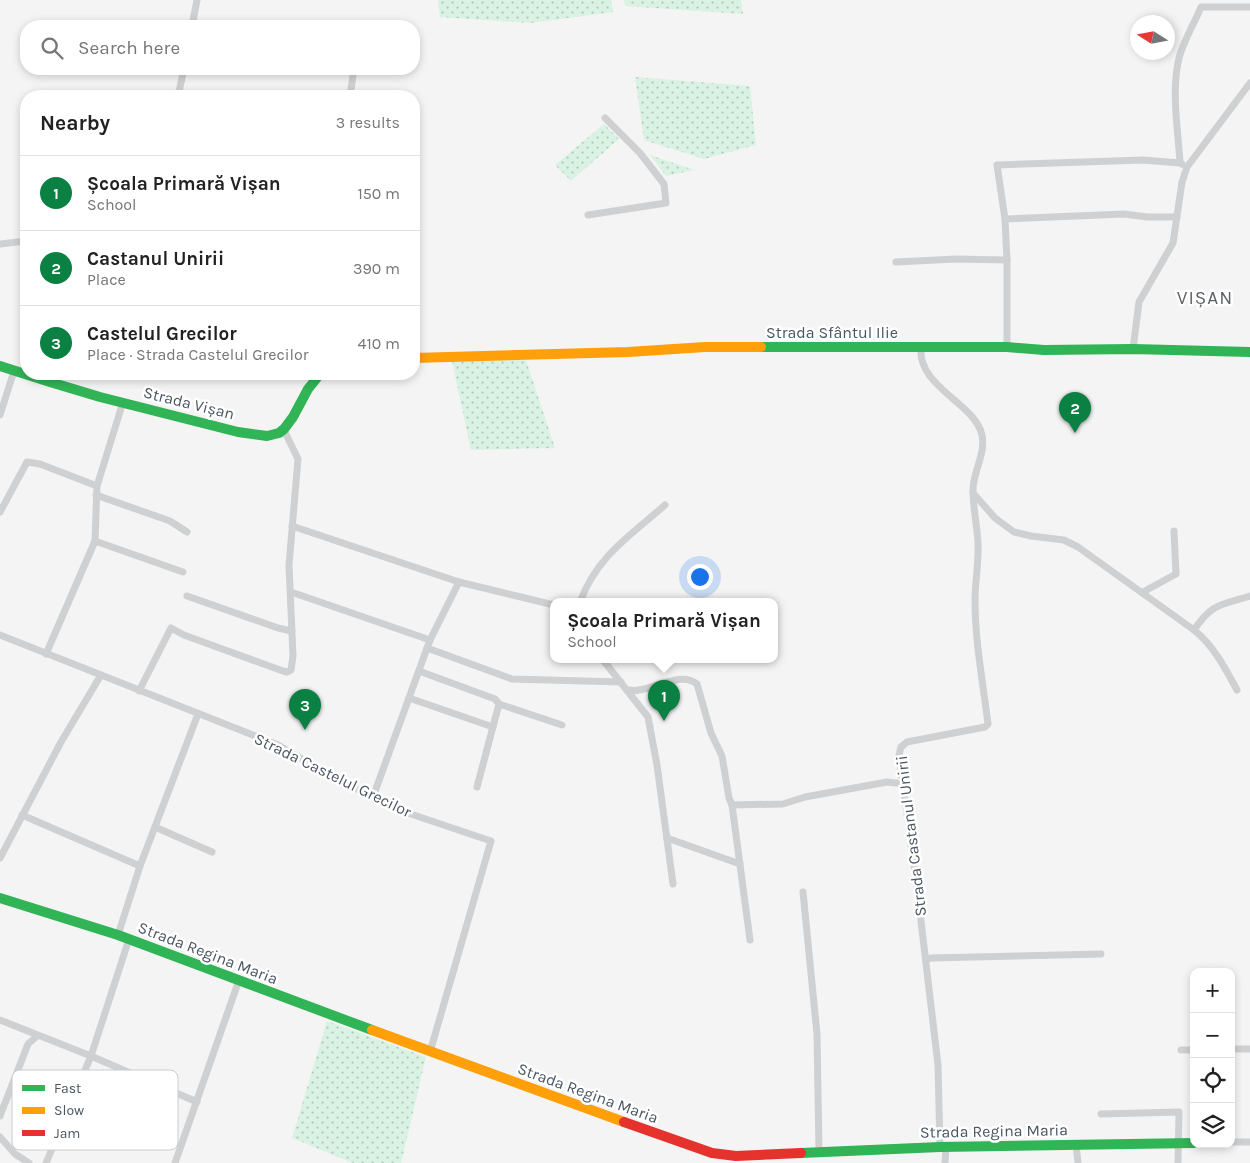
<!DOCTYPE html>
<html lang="en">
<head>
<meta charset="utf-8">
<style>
	:root { --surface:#fff; --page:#f6f6f6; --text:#222; --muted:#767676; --line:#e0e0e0; --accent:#0b8043 }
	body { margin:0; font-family:Karla,sans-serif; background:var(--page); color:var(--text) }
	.controls { position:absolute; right:15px; bottom:15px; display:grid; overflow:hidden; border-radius:10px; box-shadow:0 2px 8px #0003 }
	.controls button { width:45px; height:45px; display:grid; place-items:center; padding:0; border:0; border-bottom:1px solid var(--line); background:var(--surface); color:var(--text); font:25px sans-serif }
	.compass { position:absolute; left:1130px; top:15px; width:45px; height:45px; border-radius:50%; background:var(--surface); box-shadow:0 2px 8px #0003; rotate:281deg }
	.you { position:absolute; left:699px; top:576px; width:18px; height:18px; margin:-12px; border:4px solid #fff; border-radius:50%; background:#1a73e8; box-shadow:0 0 0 8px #1a73e833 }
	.badge { display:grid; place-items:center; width:32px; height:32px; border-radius:50%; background:var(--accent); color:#fff; font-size:16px; font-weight:700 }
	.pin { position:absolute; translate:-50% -41px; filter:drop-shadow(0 1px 2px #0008) }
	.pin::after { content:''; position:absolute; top:26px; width:18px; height:15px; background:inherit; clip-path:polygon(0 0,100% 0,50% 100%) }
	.popup { position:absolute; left:550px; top:598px; width:228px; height:65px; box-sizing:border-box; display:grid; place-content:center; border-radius:10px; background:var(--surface); filter:drop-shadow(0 1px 4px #0005); font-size:16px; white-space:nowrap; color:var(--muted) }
	.popup b { font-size:19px; color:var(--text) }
	.popup::after { content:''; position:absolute; left:50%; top:100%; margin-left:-10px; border:10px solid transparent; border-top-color:var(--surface) }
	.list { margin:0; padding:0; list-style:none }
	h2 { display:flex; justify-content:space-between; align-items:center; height:65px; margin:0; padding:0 20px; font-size:21px }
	h2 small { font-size:16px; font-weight:400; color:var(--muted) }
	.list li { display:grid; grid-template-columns:32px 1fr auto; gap:15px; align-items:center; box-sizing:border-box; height:75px; padding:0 20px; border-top:1px solid var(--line) }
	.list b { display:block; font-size:19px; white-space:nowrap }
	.list p { margin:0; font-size:16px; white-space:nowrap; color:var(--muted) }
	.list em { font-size:16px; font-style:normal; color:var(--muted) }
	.icon { flex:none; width:28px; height:28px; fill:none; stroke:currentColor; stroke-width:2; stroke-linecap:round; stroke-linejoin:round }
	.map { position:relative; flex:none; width:1250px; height:1163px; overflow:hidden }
	.search { position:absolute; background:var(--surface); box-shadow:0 2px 8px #0003; left:20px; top:20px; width:400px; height:55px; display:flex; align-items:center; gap:12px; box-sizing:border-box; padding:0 18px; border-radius:20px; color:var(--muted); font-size:19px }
	.panel { position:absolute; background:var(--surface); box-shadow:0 2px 8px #0003; left:20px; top:90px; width:400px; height:290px; border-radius:20px }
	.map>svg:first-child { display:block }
</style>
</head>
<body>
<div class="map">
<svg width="1250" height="1163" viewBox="0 0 1250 1163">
	<defs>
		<pattern id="grass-dots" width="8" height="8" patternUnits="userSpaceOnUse" patternTransform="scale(1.25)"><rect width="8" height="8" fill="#d9f2e3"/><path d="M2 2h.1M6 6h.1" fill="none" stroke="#b2c7bb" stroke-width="1.8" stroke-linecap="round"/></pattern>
	</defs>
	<rect width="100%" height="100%" fill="#f4f4f4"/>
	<!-- grass -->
	<g fill="url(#grass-dots)">
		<path d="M438 0H611L613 12 530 23 440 17Z"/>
		<path d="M624 0H741L743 14 625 6Z"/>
		<path d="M635 77 750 86 756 145 704 159 644 140Z"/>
		<path d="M604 124 619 139 571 181 555 165Z"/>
		<path d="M650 155 694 170 666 176Z"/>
		<path d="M526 360 555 448 471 450 452 361Z"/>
		<path d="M327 1021 426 1057 401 1163H353L292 1138Z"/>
	</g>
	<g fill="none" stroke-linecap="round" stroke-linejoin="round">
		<!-- street -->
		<g stroke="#ced0d2" stroke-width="7">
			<path d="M192 26 197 0"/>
			<path d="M178 96 184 69"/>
			<path d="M350 96 354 69"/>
			<path d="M1182 164 1180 163C1178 129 1171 91 1179 58 1184 40 1194 24 1201 7H1250"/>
			<path d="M588 215 666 203 664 184 640 153 605 118"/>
			<path d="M1005 219 1124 214 1147 217H1177"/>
			<path d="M0 244 26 241"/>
			<path d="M896 262 956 259 1007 260"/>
			<path d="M921 347C917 387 975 403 982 435 986 453 973 472 973 490 973 508 977 525 978 543 979 562 975 581 975 600 975 642 983 683 988 724L985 727 907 742 901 747 899 755 917 887 938 1065 940 1147"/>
			<path d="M1007 347V260L1005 219 997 165 1143 160 1180 163"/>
			<path d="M1133 349 1139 302 1173 243 1182 182 1187 167 1250 83"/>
			<path d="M0 415 14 371"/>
			<path d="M973 493 995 518 1014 532 1031 536 1064 540 1078 547 1194 630"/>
			<path d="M96 495 170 521 187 532"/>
			<path d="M0 512 27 462 40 464 97 486"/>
			<path d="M292 526 459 582 554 605"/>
			<path d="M95 541 183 572"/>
			<path d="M291 592 430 640"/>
			<path d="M1143 592 1176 574 1174 531"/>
			<path d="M187 596 278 628 292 631"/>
			<path d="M580 602C597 556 630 536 665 505"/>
			<path d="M0 635 278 745 331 776 399 810 491 841 430 1052"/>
			<path d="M427 648 512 679 621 682"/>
			<path d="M46 654 95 541 97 486 123 402"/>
			<path d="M603 660 648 717 657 765 673 884"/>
			<path d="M419 671 495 699 499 704 477 787"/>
			<path d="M627 690C631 690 635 691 639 690 656 688 682 671 697 684L711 733 722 756 729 798 732 805 750 940"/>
			<path d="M1237 690C1225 668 1214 646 1194 630 1212 603 1221 605 1250 596"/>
			<path d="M139 691 171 628 184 635 283 671 287 672 291 670 293 656 289 565 298 459 284 430"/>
			<path d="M409 698 493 727"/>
			<path d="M499 704 562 725"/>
			<path d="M373 797 430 640 459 582"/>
			<path d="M732 805 783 804 805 797 887 782 904 784"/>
			<path d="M22 815 140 866 118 935"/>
			<path d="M155 827 212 852"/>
			<path d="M667 838 740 864"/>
			<path d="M0 858 61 742 101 675"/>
			<path d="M140 866 198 714"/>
			<path d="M803 892 817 1034 819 1152"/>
			<path d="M926 960 931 958 1101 954"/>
			<path d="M0 1020 91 1056 197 1102"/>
			<path d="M1231 1049H1250"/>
			<path d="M1181 1050H1194"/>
			<path d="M1101 1114 1179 1112 1178 1163"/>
			<path d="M0 1116 28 1044 37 1036"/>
			<path d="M0 1137 15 1154 29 1163"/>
			<path d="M1231 1142H1250"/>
			<path d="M1076 1144 1078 1163"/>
			<path d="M46 1163 91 1056 129 939"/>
			<path d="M175 1163 239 980"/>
			<path d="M945 1163 946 1147"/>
		</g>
		<!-- fast -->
		<g stroke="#30b455" stroke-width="10">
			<path d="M761 347H1007L1044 350 1133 349 1250 352"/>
			<path d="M0 366 50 382 100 397 238 432 267 436 279 433 284 429 293 417 308 389 320 374"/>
			<path d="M0 898 118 935 372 1030"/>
			<path d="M801 1153 940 1147 1194 1143"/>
		</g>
		<!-- slow -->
		<g stroke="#ff9f0a" stroke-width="10">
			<path d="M414 358 628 352 705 347H761"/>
			<path d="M372 1030 624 1122"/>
		</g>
		<!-- jam -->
		<path stroke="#e5322d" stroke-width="10" d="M624 1122 712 1153 736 1156 801 1153"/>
	</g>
	<g text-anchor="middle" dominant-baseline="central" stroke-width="5" stroke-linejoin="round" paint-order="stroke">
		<!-- street labels -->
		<g font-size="16" fill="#4a5661" stroke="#fff">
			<text x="832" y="332">Strada Sfântul Ilie</text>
			<text transform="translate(189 403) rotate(14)">Strada Vișan</text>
			<text transform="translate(333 775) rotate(26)">Strada Castelul Grecilor</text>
			<text transform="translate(911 836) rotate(-97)">Strada Castanul Unirii</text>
			<text transform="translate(208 953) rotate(21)">Strada Regina Maria</text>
			<text transform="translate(588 1093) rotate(20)">Strada Regina Maria</text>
			<text transform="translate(994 1131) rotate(-1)">Strada Regina Maria</text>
		</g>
		<!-- quarter labels -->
		<g font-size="19" letter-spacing="1" fill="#5f6368" stroke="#fff">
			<text x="1205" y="298">VIȘAN</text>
		</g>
	</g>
	<!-- legend -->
	<rect x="12" y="1070" width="166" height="80" rx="8" fill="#fff" stroke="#c9ccd0" stroke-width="1"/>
	<rect x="22" y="1085" width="23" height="6" fill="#30b455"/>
	<rect x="22" y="1107" width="23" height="7" fill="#ff9f0a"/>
	<rect x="22" y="1130" width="23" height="6" fill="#e5322d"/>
	<g font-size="14" fill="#4a5661">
		<text x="54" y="1093">Fast</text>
		<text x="54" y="1115">Slow</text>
		<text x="54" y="1138">Jam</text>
	</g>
</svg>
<div class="controls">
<button>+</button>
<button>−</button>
<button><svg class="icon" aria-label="locate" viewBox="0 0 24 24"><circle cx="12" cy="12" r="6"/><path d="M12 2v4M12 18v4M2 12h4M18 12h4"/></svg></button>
<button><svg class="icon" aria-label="layers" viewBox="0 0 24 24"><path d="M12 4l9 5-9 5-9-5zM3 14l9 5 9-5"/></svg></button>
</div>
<svg class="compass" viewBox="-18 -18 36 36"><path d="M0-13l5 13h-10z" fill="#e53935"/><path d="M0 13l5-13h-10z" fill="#767676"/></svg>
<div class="you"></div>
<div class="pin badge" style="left:664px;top:721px">1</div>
<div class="popup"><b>Școala Primară Vișan</b>School</div>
<div class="pin badge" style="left:1075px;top:433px">2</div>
<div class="pin badge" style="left:305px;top:730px">3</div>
<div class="search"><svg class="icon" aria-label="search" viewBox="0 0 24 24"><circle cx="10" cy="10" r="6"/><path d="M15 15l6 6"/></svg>Search here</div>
<section class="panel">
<h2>Nearby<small>3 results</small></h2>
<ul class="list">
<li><span class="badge">1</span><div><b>Școala Primară Vișan</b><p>School</p></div><em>150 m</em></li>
<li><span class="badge">2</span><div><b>Castanul Unirii</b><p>Place</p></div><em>390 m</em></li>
<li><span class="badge">3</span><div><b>Castelul Grecilor</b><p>Place · Strada Castelul Grecilor</p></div><em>410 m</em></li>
</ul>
</section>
</div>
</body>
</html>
